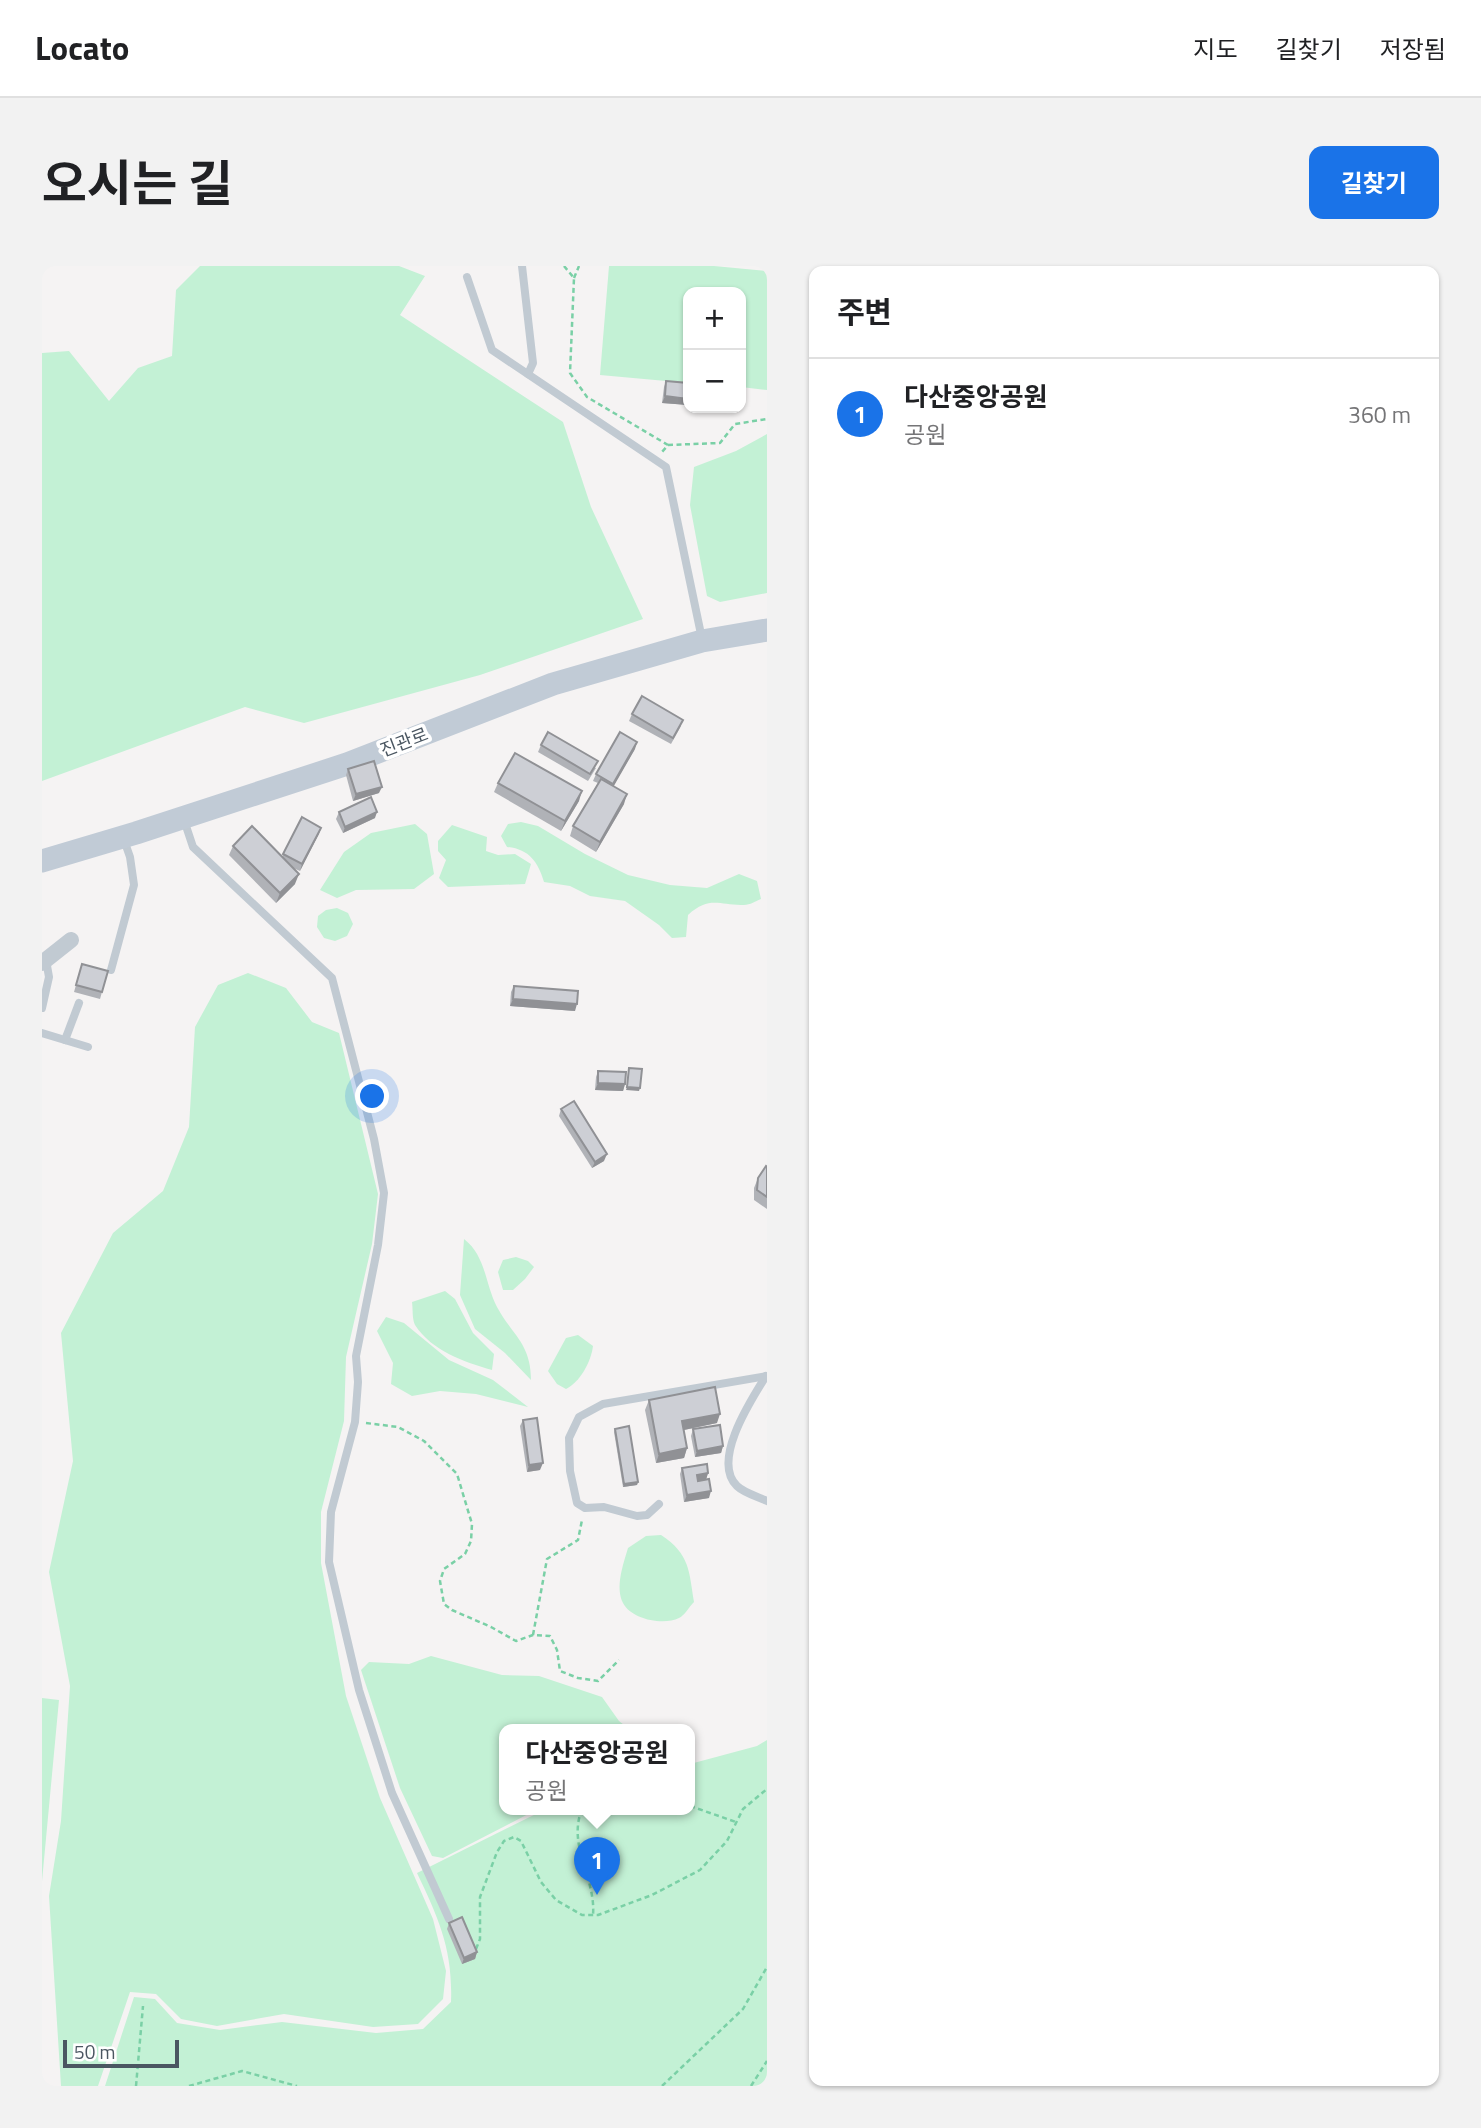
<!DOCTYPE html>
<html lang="ko">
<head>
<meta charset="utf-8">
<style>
	:root { --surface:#fff; --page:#f2f2f2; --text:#202124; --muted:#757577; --line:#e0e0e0; --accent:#1a73e8 }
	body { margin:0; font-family:"Titillium Web","Noto Sans KR",sans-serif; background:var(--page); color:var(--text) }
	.controls { position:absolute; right:21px; top:21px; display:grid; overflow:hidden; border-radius:14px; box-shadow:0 2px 5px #0004 }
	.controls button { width:63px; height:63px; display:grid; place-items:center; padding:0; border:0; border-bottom:2px solid var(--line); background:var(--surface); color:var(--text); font:35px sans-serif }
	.scale { position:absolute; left:21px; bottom:18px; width:116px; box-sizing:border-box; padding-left:7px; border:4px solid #4a5661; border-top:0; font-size:19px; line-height:24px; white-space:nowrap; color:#4a5661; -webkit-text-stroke:5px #fff; paint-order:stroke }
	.you { position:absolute; left:331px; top:831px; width:24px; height:24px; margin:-18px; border:5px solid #fff; border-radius:50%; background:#1a73e8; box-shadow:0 0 0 10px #1a73e833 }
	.badge { display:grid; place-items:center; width:46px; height:46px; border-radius:50%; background:var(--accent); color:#fff; font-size:23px; font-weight:700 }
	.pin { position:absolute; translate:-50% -58px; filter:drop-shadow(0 2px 4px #0008) }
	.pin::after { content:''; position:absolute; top:37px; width:24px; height:21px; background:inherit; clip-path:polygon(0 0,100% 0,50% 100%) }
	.popup { position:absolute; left:457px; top:1458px; width:196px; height:91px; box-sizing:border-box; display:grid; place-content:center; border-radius:14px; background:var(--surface); filter:drop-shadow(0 2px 5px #0005); font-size:23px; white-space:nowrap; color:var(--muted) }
	.popup b { font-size:26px; color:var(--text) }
	.popup::after { content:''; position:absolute; left:50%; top:100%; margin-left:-14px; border:14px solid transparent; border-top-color:var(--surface) }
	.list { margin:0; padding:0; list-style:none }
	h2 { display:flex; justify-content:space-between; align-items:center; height:91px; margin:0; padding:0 28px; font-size:30px }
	h2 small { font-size:23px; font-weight:400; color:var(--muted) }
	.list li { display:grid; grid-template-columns:46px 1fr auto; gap:21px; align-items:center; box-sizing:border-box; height:112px; padding:0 28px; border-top:2px solid var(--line) }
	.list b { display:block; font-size:26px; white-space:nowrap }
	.list p { margin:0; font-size:23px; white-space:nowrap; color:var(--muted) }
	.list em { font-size:23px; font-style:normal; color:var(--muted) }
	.map { position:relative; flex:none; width:725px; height:1820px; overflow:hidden; border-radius:14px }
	header { display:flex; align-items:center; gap:42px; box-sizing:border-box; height:98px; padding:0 35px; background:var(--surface); border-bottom:2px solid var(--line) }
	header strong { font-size:33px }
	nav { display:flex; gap:38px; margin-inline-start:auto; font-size:24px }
	.intro { display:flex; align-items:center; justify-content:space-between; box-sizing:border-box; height:168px; padding:0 42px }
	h1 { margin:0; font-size:49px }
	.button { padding:18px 32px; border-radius:14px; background:var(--accent); color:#fff; font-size:24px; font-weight:700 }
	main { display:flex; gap:42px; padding:0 42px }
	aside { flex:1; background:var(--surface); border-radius:14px; box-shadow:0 2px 5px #0004 }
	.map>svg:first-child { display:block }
</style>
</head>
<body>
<header>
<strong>Locato</strong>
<nav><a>지도</a><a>길찾기</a><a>저장됨</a></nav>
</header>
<div class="intro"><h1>오시는 길</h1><a class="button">길찾기</a></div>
<main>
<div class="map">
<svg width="725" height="1820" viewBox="0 0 725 1820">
	<rect width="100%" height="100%" fill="#f5f3f3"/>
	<!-- green -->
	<g fill="#c3f1d5">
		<path d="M158 0H357L383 10 358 49 521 156 549 241 601 353 438 409 262 457 203 441 0 515V87L27 85 67 135 96 102 130 90 134 24Z"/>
		<path d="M567 0H672L725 5V124L699 121V26H646V117L558 109Z"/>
		<path d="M725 168V327L678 336 665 330 648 239 652 201 694 185Z"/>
		<path d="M479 556 496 560 543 588 586 609 628 619 665 622 697 608 715 615 719 633C714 635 708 639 702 639 678 640 668 629 646 649L644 671 630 672 617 659 583 635 548 630 528 620 502 616C496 596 487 583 465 581L459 570 466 558Z"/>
		<path d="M373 558 385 568 392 608 372 623 314 624 295 632 278 624 302 586 329 567Z"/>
		<path d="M410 559 445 571 444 585 456 589 473 588 489 598 483 618 406 621 397 612 404 594 396 585V575Z"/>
		<path d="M295 642 306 647 311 658 305 670 293 675 282 672 275 661 276 650 284 644Z"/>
		<path d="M206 707 244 722 270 756 297 767 336 928 330 978 304 1091 302 1155 279 1246V1297L304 1430 338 1532 391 1653 404 1705 401 1733 376 1758 331 1761 242 1748 175 1760 139 1753 114 1728 88 1726 56 1820H19L7 1630 19 1555 28 1420 7 1306 31 1195 19 1067 71 967 121 925 147 861 153 761 176 719Z"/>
		<path d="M422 973C444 990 443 1018 455 1041 470 1069 489 1077 489 1114L463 1087 433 1063 418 1029Z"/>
		<path d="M474 991 486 995 492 1001 483 1013 471 1024H461L456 1006 461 994Z"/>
		<path d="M403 1025 413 1033 431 1067 452 1088 450 1104C422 1096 390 1085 373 1059 370 1053 371 1043 370 1036Z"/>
		<path d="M344 1051 362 1057 407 1094 451 1114 486 1141 434 1128 398 1125 370 1130 349 1118 351 1097 335 1065Z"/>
		<path d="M536 1069 551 1080C549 1096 538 1116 524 1123L515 1118 506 1105 524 1072Z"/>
		<path d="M619 1269C648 1288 647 1305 652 1336 647 1341 642 1350 637 1352 621 1360 589 1353 581 1337 573 1321 581 1299 586 1282L604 1270Z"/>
		<path d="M389 1390 460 1409 497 1410 560 1431 577 1455 587 1463H462V1543H496L401 1592 390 1590 358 1522 319 1404 327 1396 367 1398Z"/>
		<path d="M0 1432 17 1434 0 1615Z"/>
		<path d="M725 1474V1820H63L92 1731 113 1733 135 1757 178 1764 240 1756 334 1767 381 1763 409 1736C411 1684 397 1653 375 1607L504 1543H648V1498L715 1480Z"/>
	</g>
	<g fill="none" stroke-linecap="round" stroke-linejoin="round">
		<!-- path -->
		<g stroke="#7ad0a6" stroke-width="2.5" stroke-dasharray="5 3.5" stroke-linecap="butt">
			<path d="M522 0 532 12 528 107 545 131 626 179 620 186"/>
			<path d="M532 12 537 0"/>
			<path d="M626 179 678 177 693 158 725 153"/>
			<path d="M324 1157 356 1161 382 1175 415 1208 430 1258 429 1275 423 1288 402 1303 398 1315 402 1338 410 1344 449 1361 474 1375 491 1369 508 1370 515 1384 518 1405 536 1412 556 1415 577 1394"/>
			<path d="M491 1369 505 1293 536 1274 540 1254"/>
			<path d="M648 1540 694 1556"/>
			<path d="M540 1543C525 1580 554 1612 551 1649"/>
			<path d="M434 1683 438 1673V1631L455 1586 462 1575 472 1571 479 1575 499 1616 514 1634 540 1649H556L610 1629 658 1604 685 1575 701 1543 725 1523"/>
			<path d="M94 1820 101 1740"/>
			<path d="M147 1820 200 1805 255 1820"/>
			<path d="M620 1820 701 1743 725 1701"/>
			<path d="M709 1820 725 1795"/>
		</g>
		<!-- lane -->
		<g stroke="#c1cad2" stroke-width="8">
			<path d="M480 0 491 97 486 108"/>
			<path d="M425 11 450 84 624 201 660 373"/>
			<path d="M142 554 151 581 290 712 332 873 342 927 336 979 314 1090 316 1116 313 1156 289 1246 287 1296 317 1424 350 1527 407 1653"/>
			<path d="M69 704 92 619 88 591 82 574"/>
			<path d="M0 742 7 711 4 694"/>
			<path d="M0 767 46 781"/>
			<path d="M23 774 37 737"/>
			<path d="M724 1110C709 1134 669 1195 695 1220 702 1227 717 1231 725 1235"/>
			<path d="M617 1238 605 1249 595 1250 562 1241 543 1242 535 1237 528 1205 527 1172 537 1151 561 1138 725 1110"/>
		</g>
		<!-- street -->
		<path stroke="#c1cad2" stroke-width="16" d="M0 697 29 674"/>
		<!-- secondary -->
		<path stroke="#c1cbd6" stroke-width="23" d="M0 595 94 567 305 498 511 418 660 375 725 364"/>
	</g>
	<!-- wall -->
	<g fill="#b0b2b7">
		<path d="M624 115 646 117V139L620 137 622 121Z"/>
		<path d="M590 448 639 460 629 478 587 455Z"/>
		<path d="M499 479 554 502 546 515 496 486Z"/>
		<path d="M593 483 571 520 582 538 554 586 528 570 531 560 556 517 551 515 554 508Z"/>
		<path d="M306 503 337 527 311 535 304 509Z"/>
		<path d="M456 517 537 535 519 565 452 526Z"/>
		<path d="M297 546 333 552 301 567 294 553Z"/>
		<path d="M260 551 279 562 258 605 249 601 253 618 234 637 187 589 191 580 240 591Z"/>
		<path d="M40 698 60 726 58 733 32 726Z"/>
		<path d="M472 720 533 745 468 740 469 726Z"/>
		<path d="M556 805 583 818 581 825 553 824 554 811Z"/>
		<path d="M519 843 562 895 550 902 517 850Z"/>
		<path d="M725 900V943L712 934V922L716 912Z"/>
		<path d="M607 1134 675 1157 642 1164 645 1182 642 1192 614 1197 603 1144Z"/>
		<path d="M481 1154 498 1204 485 1206 478 1160Z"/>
		<path d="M573 1163 596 1216 595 1219 581 1221 572 1166Z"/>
		<path d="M651 1163 681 1180 679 1187 653 1191 649 1170Z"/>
		<path d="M640 1202 666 1207 664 1213 667 1232 642 1236 638 1208Z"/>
		<path d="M407 1657 435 1686 433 1693 420 1698 405 1663Z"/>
	</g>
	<!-- shaded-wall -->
	<g fill="#909195">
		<path d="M623 130 646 133V139L620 137Z"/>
		<path d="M595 476 593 483 569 525 571 518Z"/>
		<path d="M340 521 337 527 311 535 314 528Z"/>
		<path d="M540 525 537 535 519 565 523 555Z"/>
		<path d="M585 528 582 538 554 586 558 576Z"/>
		<path d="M335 546 333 552 301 567 303 561Z"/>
		<path d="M279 562 277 568 258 605 260 598Z"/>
		<path d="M257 608 253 618 234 637 238 627Z"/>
		<path d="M471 733 535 738 533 745 468 740Z"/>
		<path d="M556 817 583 818 581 825 553 824Z"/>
		<path d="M585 821 598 822 597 825 584 824Z"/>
		<path d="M565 888 562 895 550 902 553 896Z"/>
		<path d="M678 1148 675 1157 637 1165 640 1155Z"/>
		<path d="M681 1180 679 1187 653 1191 655 1185Z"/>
		<path d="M645 1182 642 1192 614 1197 617 1188Z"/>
		<path d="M501 1197 498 1204 485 1206 487 1199Z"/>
		<path d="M666 1207 664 1214 652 1216 655 1209Z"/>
		<path d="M596 1216 595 1219 581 1221 582 1218Z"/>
		<path d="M669 1225 667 1232 642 1236 645 1229Z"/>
		<path d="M435 1686 433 1693 420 1698 422 1692Z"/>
	</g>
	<!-- building -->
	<g fill="#cdcfd5" stroke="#909195" stroke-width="2">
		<path d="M624 115 646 117V133L623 130Z"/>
		<path d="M600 430 641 454 631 472 590 448Z"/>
		<path d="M506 466 556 495 548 508 499 479Z"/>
		<path d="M578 466 595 476 571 518 554 508Z"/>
		<path d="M473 487 540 525 523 555 456 517Z"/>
		<path d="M332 495 340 521 314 528 306 503Z"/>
		<path d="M559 513 585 528 558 576 531 560Z"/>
		<path d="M329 531 335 546 303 561 297 546Z"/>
		<path d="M260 551 279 562 260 598 241 588Z"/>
		<path d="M210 560 257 608 238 627 191 580Z"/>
		<path d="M40 698 66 705 60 726 34 719Z"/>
		<path d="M472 720 536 725 535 738 471 733Z"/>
		<path d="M587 802 600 803 598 822 585 821Z"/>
		<path d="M556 805 584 806 583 818 556 817Z"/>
		<path d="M532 835 565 888 553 896 519 843Z"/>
		<path d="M724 900 725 901V931L715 924 716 912Z"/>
		<path d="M673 1121 678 1148 640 1155 645 1182 617 1188 607 1134Z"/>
		<path d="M495 1152 501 1197 487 1199 481 1154Z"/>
		<path d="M678 1159 681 1180 655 1185 651 1163Z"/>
		<path d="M587 1160 596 1216 582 1218 573 1163Z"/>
		<path d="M665 1198 666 1207 655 1209 656 1215 667 1213 669 1225 645 1229 640 1202Z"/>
		<path d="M420 1651 435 1686 422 1692 407 1657Z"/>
	</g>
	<g text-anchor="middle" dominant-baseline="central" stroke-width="7" stroke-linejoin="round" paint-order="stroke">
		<!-- street labels -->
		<g font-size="18" fill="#4a5661" stroke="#fff">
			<text transform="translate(362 476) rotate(-21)">진관로</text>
		</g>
	</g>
</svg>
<div class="controls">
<button>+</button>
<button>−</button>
</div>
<div class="scale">50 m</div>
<div class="you"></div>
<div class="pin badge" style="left:555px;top:1629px">1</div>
<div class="popup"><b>다산중앙공원</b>공원</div>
</div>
<aside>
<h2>주변<small></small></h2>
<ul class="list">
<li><span class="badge">1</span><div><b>다산중앙공원</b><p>공원</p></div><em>360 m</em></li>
</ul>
</aside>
</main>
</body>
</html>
